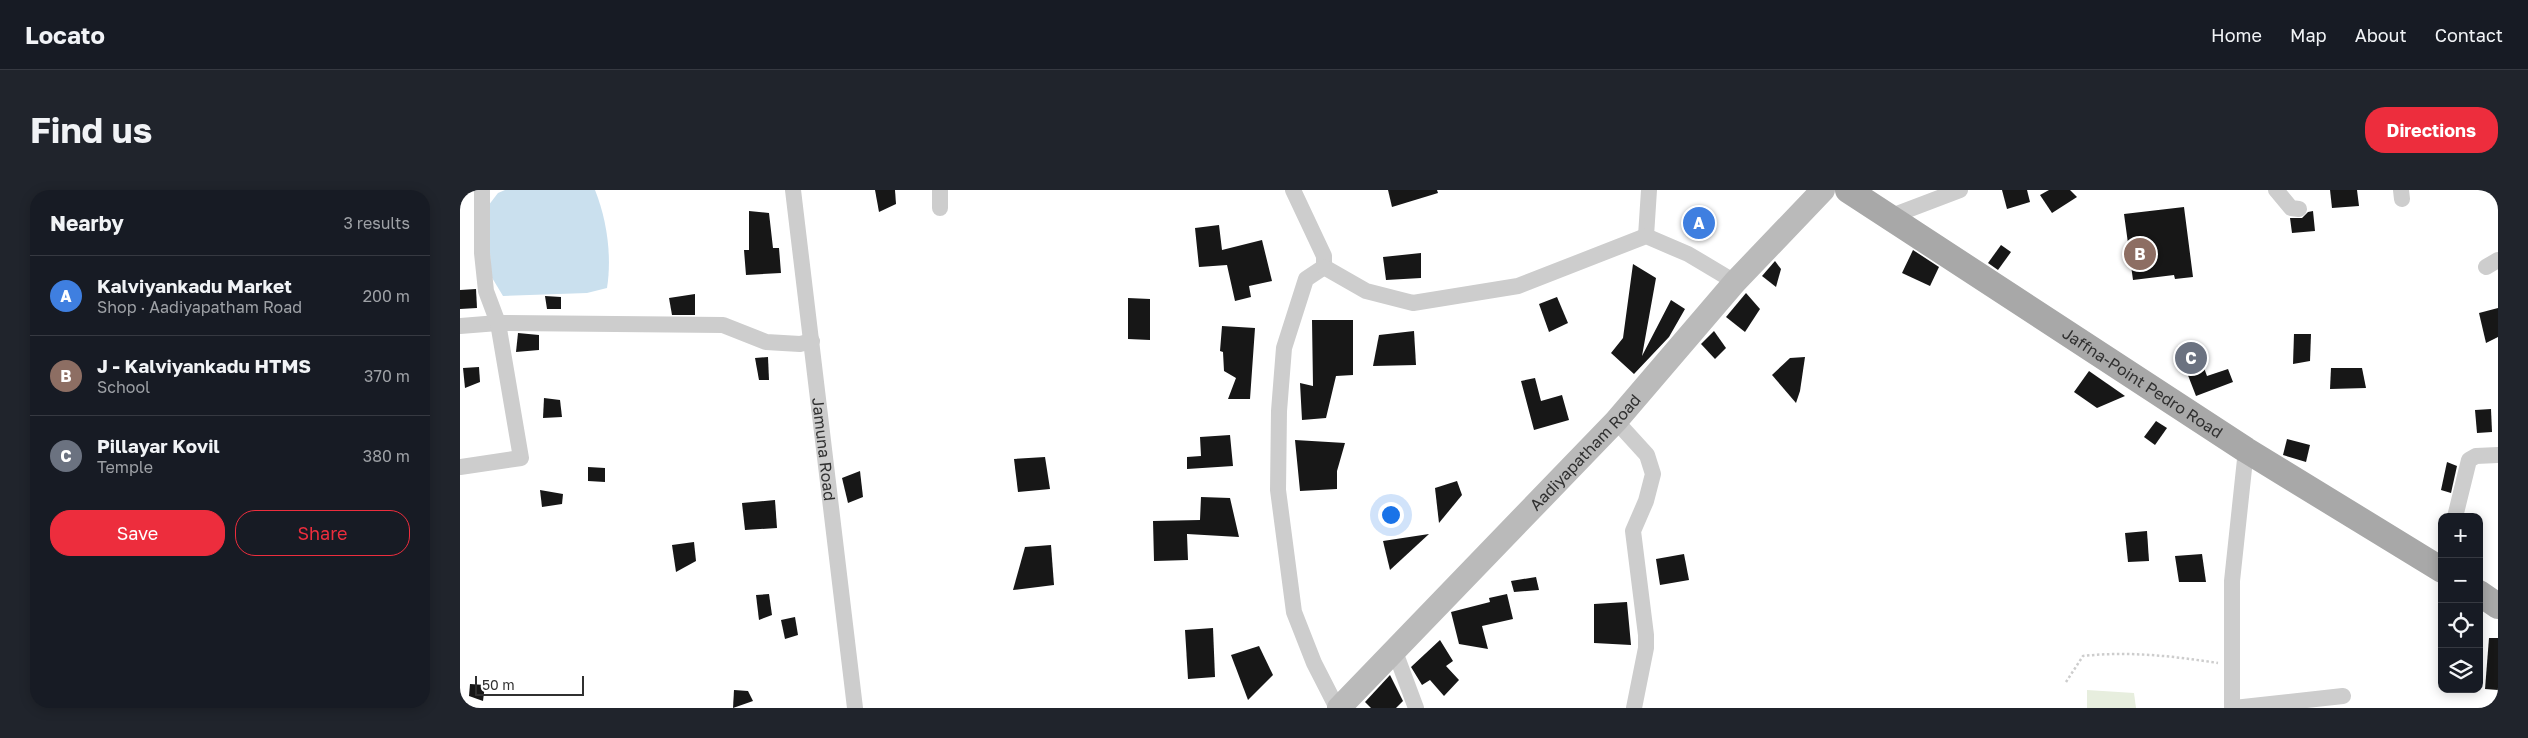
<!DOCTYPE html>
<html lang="en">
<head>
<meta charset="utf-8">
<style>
  :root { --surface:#171b24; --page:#20242c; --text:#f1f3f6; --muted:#9ea1a6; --line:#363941; --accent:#ed2d3d }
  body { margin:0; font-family:"Golos Text",sans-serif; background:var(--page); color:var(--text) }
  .controls { position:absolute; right:15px; bottom:15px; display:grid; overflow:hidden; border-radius:10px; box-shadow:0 2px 12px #0003 }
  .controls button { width:45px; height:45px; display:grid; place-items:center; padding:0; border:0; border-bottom:1px solid var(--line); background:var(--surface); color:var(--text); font:25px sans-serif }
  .scale { position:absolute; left:15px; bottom:12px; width:109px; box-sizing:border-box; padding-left:5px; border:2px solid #303030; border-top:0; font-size:14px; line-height:18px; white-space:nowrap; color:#303030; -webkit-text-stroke:4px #fff; paint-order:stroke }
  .you { position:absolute; left:930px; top:324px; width:18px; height:18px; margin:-12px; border:4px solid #fff; border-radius:50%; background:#1a73e8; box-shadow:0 0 0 8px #1a73e833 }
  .badge { display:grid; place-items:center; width:32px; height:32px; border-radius:50%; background:var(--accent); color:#fff; font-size:16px; font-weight:700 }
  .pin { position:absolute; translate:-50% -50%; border:2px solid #fff; box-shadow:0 1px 5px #0006 }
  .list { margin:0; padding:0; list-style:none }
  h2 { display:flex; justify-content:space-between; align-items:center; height:65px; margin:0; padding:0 20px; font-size:21px }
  h2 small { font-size:16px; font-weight:400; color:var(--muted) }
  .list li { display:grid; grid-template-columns:32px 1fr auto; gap:15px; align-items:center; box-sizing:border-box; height:80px; padding:0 20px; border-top:1px solid var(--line) }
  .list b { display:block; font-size:19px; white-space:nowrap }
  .list p { margin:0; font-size:16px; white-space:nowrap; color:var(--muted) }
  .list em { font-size:16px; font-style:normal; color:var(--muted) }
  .actions { display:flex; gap:10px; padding:15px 20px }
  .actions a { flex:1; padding:11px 0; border:1px solid var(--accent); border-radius:20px; text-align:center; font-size:18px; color:var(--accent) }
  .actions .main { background:var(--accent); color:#fff }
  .icon { flex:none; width:28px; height:28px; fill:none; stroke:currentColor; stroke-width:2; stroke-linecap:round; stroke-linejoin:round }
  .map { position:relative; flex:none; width:2038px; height:518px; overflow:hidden; border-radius:20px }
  header { display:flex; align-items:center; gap:30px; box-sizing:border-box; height:70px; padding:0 25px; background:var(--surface); border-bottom:1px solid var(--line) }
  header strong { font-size:24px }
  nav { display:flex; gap:28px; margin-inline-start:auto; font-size:18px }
  .intro { display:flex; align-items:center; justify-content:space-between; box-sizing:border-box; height:120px; padding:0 30px }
  h1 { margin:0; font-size:35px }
  .button { padding:12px 22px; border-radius:20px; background:var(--accent); color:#fff; font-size:18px; font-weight:700 }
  main { display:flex; gap:30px; padding:0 30px }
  aside { flex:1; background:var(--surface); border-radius:20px; box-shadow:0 2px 12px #0003 }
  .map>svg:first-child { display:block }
</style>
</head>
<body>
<header>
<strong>Locato</strong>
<nav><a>Home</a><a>Map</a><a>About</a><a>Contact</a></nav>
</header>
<div class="intro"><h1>Find us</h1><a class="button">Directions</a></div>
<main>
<aside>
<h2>Nearby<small>3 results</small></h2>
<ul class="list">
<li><span class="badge" style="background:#3f7fe0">A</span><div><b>Kalviyankadu Market</b><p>Shop · Aadiyapatham Road</p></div><em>200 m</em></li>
<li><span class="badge" style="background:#8d6e63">B</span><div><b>J - Kalviyankadu HTMS</b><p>School</p></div><em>370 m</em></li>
<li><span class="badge" style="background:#6b7280">C</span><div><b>Pillayar Kovil</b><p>Temple</p></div><em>380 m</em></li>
</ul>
<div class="actions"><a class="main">Save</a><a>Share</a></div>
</aside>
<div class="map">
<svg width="2038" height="518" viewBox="0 0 2038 518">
  <rect width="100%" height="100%" fill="#fff"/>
  <path fill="#e7eede" d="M1627 500 1674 503 1676 518H1627Z"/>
  <path fill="#cae0ee" d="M45 0H135C147 30 152 66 147 98L127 103 43 106 31 86 28 16 38 3Z"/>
  <g fill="#171717">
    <path d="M415 0H435L436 14 419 22Z"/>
    <path d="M928 0H977L978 3 932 17Z"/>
    <path d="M1542 0H1567L1570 12 1547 19Z"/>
    <path d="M1589 0H1610L1617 7 1592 23 1580 5Z"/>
    <path d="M1870 0H1897L1899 16 1872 18Z"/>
    <path d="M1724 17 1733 87 1715 89 1714 85 1673 90 1664 24Z"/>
    <path d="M289 21 309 23 313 58H319L321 83 286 85 284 60H289Z"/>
    <path d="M1853 21 1855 41 1832 43 1830 28H1842L1848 22Z"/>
    <path d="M759 35 762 60 802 50 812 91 789 96 791 107 775 111 767 75 739 77 735 38Z"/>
    <path d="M1541 55 1551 62 1538 80 1528 73Z"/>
    <path d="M1453 60 1479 77 1470 96 1442 83Z"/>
    <path d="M961 63V88L926 90 923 67Z"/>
    <path d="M1315 71 1321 79 1316 97 1302 86Z"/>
    <path d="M1173 74 1196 88 1182 166 1211 110 1225 119 1209 147 1174 184 1151 163 1163 148Z"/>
    <path d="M16 99 17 118 0 119V100Z"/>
    <path d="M1286 103 1300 119 1285 142 1266 127Z"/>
    <path d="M235 104V125H212L209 108Z"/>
    <path d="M85 106 101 107V119H87Z"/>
    <path d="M1097 107 1108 133 1089 142 1079 114Z"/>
    <path d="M668 108 690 109V150L668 149Z"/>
    <path d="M2038 118V147L2026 153 2019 123Z"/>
    <path d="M852 130H893V185L876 186 866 228 842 230 840 193 853 196Z"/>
    <path d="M762 136 795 138 790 209H768L776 188 764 181 763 162 760 161Z"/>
    <path d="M954 141 956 175 913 176 919 145Z"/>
    <path d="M1254 141 1266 158 1255 169 1241 154Z"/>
    <path d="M58 143 79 145V160L56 162Z"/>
    <path d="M1834 144H1851L1850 171 1833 174Z"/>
    <path d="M1734 151 1747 186 1768 179 1773 192 1736 206 1717 157Z"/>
    <path d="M308 167 309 190H299L295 168Z"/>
    <path d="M1345 167 1340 201 1336 213 1312 185 1330 168Z"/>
    <path d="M19 177 20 192 5 198 3 178Z"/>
    <path d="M1871 178H1902L1906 198 1870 199Z"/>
    <path d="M1629 181 1665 206 1637 218 1614 202Z"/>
    <path d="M1075 188 1081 211 1102 205 1109 230 1074 240 1061 191Z"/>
    <path d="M84 208 100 210 102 227 83 228Z"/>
    <path d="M2031 219 2032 242 2017 243 2015 220Z"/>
    <path d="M1696 231 1707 238 1695 255 1684 247Z"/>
    <path d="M770 245 773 276 727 279V267L741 266 740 247Z"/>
    <path d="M1827 249 1850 255 1846 272 1823 265Z"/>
    <path d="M835 250 885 253 877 281V299L840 301Z"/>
    <path d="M585 267 590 299 558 302 554 269Z"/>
    <path d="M1987 272 1997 276 1991 303 1981 300Z"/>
    <path d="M128 277 145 278V292L128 291Z"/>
    <path d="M400 281 403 307 388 313 382 288Z"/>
    <path d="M997 291 1002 305 979 333 975 298Z"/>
    <path d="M80 300 103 304 102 314 82 317Z"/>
    <path d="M741 307 770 308 779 347 727 344 728 370 694 371 693 331 740 330Z"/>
    <path d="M315 310 317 338 285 340 282 313Z"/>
    <path d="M1687 341 1689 371 1668 372 1665 343Z"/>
    <path d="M969 344 930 380 923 351Z"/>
    <path d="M234 352 236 371 216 382 212 355Z"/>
    <path d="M591 355 594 395 553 400 565 357Z"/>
    <path d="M1224 364 1229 390 1200 395 1196 369Z"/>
    <path d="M1742 364 1746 392H1719L1715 366Z"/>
    <path d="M1076 387 1079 400 1054 402 1051 391Z"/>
    <path d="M309 404 312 425 299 430 296 405Z"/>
    <path d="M1047 404 1053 429 1022 436 1028 459 999 454 991 422 1030 412 1029 408Z"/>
    <path d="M1167 412 1171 455 1134 453V414Z"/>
    <path d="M335 427 338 445 325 449 321 430Z"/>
    <path d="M753 438 755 487 728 489 725 440Z"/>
    <path d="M2029 448H2038V500L2025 499Z"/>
    <path d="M980 450 993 471 986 476 999 490 984 506 970 490 962 495 951 477Z"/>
    <path d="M799 456 813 485 788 510 771 465Z"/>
    <path d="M930 485 943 511 936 518H911L905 512Z"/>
    <path d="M10 494 25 495 23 511 9 506Z"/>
    <path d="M274 500 288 501 293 511 273 518Z"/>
  </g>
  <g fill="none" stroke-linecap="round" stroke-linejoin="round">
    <path stroke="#cdcdcd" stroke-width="2.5" stroke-dasharray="2.5 2.5" stroke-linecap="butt" d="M1606 492 1623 466C1669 461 1712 466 1758 473"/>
    <g stroke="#cdcdcd" stroke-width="16">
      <path id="s1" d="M333 0 395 518"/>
      <path d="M833 0 864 66V77L846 89 824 158 819 221 818 300 834 422 854 473 877 518"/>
      <path d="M1816 0 1831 18 1839 19"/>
      <path d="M1941 0 1942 9"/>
      <path d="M480 18V0"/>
      <path d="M1429 27 1500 0"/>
      <path d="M1186 46 1189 0"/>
      <path d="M864 77 906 101 953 113 1058 96 1186 46 1228 64 1275 92"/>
      <path d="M2026 77 2038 70"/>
      <path d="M0 136 38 133 263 135 306 152 340 154 352 151"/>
      <path d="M1156 231 1187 265 1193 284 1186 311 1173 341 1186 445V458L1174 518"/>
      <path d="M0 277 61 268 38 133 26 101 22 63V0"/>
      <path d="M1995 327 2009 270 2016 266 2038 265"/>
      <path d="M934 459 956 518"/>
      <path d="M1772 518V391L1786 260"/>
      <path d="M1774 518 1883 506"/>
    </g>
    <path stroke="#bababa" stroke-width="24" id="s2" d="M879 518 1156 231 1275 92 1363 0"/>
    <g stroke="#a8a8a8" stroke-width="26">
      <path id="s3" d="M1388 0 1786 260 1982 380"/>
      <path d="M2019 403 2038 416"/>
    </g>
  </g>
  <g text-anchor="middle" stroke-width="5" stroke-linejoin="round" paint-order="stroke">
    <g font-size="16" fill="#303030" stroke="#fff">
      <text dy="6" stroke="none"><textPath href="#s3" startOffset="352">Jaffna-Point Pedro Road</textPath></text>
      <text dy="6" stroke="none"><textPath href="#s1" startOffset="261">Jamuna Road</textPath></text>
      <text dy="6" stroke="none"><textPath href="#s2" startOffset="355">Aadiyapatham Road</textPath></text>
    </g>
  </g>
</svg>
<div class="controls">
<button>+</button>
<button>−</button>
<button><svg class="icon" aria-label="locate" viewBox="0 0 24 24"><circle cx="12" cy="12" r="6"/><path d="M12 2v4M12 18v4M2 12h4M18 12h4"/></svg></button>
<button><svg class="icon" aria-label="layers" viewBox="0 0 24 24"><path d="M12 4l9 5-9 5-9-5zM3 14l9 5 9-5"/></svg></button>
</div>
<div class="scale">50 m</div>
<div class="you"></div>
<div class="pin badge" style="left:1239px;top:33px;background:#3f7fe0">A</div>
<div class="pin badge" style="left:1680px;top:64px;background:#8d6e63">B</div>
<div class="pin badge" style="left:1731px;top:168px;background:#6b7280">C</div>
</div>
</main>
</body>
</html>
